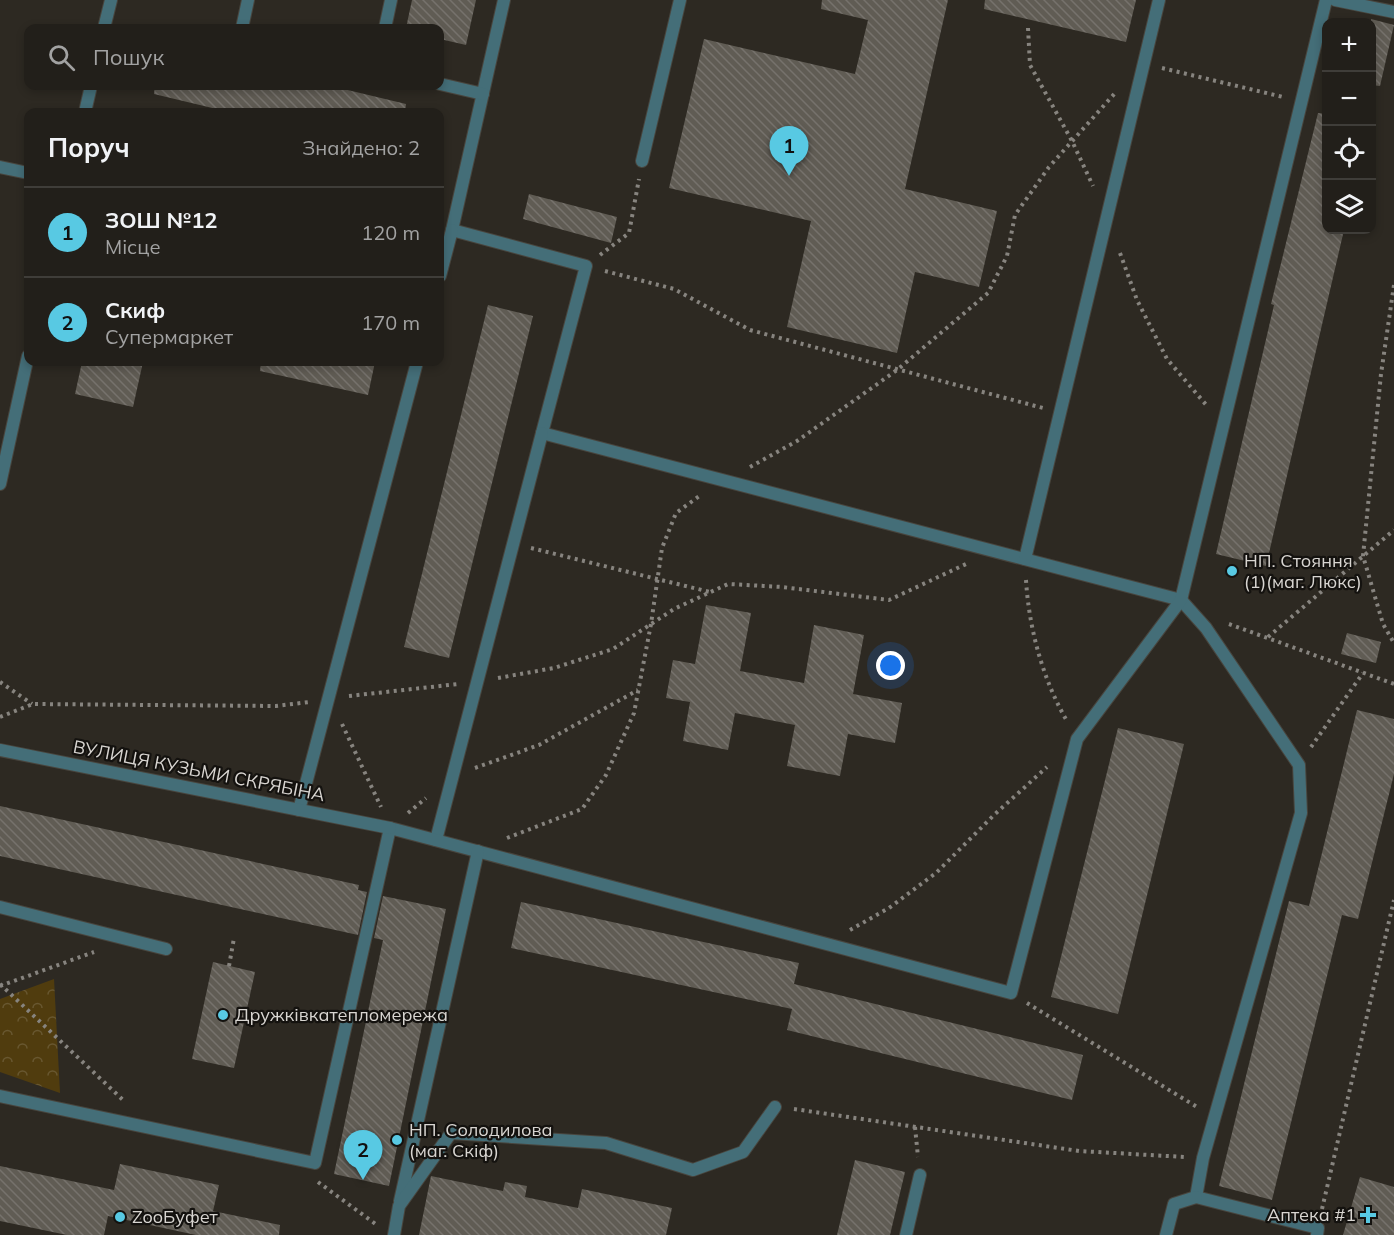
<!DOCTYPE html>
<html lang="uk">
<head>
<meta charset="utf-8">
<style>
  :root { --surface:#221f1a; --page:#2e2c27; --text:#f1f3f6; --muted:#a2a2a2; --line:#3f3d39; --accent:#58c9e3 }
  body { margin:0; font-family:Mulish,sans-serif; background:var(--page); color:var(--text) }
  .controls { position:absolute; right:18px; top:18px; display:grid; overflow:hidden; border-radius:12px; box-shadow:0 3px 9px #0003 }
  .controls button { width:54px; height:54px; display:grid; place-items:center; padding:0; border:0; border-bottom:2px solid var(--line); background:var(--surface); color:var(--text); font:30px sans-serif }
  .you { position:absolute; left:891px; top:666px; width:21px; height:21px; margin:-15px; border:4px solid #fff; border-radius:50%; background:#1a73e8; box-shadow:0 0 0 9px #1a73e833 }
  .badge { display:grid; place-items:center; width:39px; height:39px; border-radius:50%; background:var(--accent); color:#111; font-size:20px; font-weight:700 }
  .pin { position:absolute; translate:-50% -50px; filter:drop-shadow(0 2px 3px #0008) }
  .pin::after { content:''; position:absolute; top:32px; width:21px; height:18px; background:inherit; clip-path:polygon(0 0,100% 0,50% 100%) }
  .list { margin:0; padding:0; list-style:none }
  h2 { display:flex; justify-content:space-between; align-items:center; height:78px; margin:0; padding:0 24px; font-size:26px }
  h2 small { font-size:20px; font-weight:400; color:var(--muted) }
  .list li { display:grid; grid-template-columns:39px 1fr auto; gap:18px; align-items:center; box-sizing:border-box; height:90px; padding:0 24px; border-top:2px solid var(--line) }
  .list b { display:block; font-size:22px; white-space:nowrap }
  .list p { margin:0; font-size:20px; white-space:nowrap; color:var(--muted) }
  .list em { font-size:20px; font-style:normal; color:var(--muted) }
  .icon { flex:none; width:33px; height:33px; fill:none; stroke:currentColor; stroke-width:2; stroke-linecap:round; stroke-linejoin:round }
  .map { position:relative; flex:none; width:1394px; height:1235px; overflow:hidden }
  .search { position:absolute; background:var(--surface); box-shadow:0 3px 9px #0003; left:24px; top:24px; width:420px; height:66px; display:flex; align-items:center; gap:15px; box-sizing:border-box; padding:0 21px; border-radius:12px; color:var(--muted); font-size:22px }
  .panel { position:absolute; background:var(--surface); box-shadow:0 3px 9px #0003; left:24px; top:108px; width:420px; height:258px; border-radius:12px }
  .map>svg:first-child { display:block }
</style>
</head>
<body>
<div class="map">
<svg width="1394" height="1235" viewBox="0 0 1394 1235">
  <defs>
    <pattern id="park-crowns" width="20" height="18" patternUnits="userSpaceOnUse" patternTransform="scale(1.5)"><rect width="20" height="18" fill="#503c0e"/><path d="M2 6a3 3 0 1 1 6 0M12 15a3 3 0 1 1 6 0" fill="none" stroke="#685730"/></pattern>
    <pattern id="building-back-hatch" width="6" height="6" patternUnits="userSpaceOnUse" patternTransform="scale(1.5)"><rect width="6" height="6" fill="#605c54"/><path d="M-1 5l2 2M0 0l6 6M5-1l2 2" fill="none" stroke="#76726c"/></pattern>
  </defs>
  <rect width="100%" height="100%" fill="#2d2922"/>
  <path fill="url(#park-crowns)" d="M54 979 60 1093 0 1072V999Z"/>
  <g fill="url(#building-back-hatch)">
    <path d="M412 0H476L466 45 440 39V28H406Z"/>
    <path d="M822 0H948L905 189 997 211 979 287 915 272 897 353 787 327 811 221 669 188 704 39 855 74 868 20 821 9Z"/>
    <path d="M985 0H1136L1126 42 984 9Z"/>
    <path d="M1371 19 1394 25 1380 86 1371 85Z"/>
    <path d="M155 86H331L406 104 405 112H229L154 94Z"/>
    <path d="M1318 113 1326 114V230H1344L1266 566 1216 554 1274 305 1271 304Z"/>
    <path d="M529 194 617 217 611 243 523 219Z"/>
    <path d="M488 305 533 316 449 658 404 647Z"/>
    <path d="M82 362H143L133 407 75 394Z"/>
    <path d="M261 362H375L368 395 260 371Z"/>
    <path d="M706 605 751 613 740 671 804 683 814 625 864 635 853 694 902 703 895 743 848 734 840 776 787 766 795 725 735 713 728 750 683 741 690 702 666 698 673 660 695 664Z"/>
    <path d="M1347 633 1381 642 1376 663 1341 654Z"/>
    <path d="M1357 710 1394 719V774L1358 919 1342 915 1272 1200 1219 1186 1289 901 1309 906Z"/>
    <path d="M1118 728 1184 744 1118 1014 1051 997Z"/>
    <path d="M0 806 359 885 358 890 367 892 358 935 0 856Z"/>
    <path d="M383 896 446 909 389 1186 334 1174 383 940 374 938Z"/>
    <path d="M521 902 799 963 794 984 1083 1055 1072 1100 787 1030 792 1009 511 948Z"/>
    <path d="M213 962 255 972 234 1068 192 1059Z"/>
    <path d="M855 1160 905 1172 890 1235H837Z"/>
    <path d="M120 1164 219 1185 213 1211 280 1225 279 1235H196L108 1216 104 1235H67L0 1221V1166L114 1190Z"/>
    <path d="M431 1176 503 1191 505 1182 527 1186 525 1197 578 1208 582 1189 672 1208 666 1235H419Z"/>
    <path d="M1360 1177 1394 1187V1235H1343Z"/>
  </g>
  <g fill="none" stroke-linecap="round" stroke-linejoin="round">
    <defs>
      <g id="lane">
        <path d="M504 0 452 230 586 266 542 433 1181 600 1206 628 1299 765 1301 813 1203 1158 1196 1197 1318 1228 1317 1235"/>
        <path d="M1335 0 1394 12"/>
        <path d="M242 28 248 0"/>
        <path d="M385 28 391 0"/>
        <path d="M440 84 483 94"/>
        <path d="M642 161 680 0"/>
        <path d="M440 276 452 230"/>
        <path d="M1025 559 1159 0"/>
        <path d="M299 810 417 362"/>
        <path d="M436 840 542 433"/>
        <path d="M0 907 166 949"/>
        <path d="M0 1096 315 1163 390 828 1011 993 1077 739 1181 600 1326 0"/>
        <path d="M400 1201 478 851"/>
        <path d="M394 1235 399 1206 451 1133 606 1143 693 1170 743 1152 775 1107"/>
        <path d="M906 1235 920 1175"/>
        <path d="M1166 1235 1174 1204 1196 1197"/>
      </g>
      <g id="street">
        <path d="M104 28 111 0"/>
        <path d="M85 112 91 86"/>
        <path d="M0 167 28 173"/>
        <path d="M0 484 28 356"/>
        <path d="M0 750 390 828"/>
      </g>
    </defs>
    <use href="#lane" stroke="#48453e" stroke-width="14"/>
    <use href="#street" stroke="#48453e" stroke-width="14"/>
    <g stroke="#87847f" stroke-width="4" stroke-dasharray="3 4.5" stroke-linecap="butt">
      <path d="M165 28H179"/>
      <path d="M1028 28 1030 65 1072 141 1093 186"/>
      <path d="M1162 68 1283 97"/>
      <path d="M1120 253 1137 300 1167 359 1208 407"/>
      <path d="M600 255 629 233 639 179"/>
      <path d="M605 271 674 289 750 330 1043 408"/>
      <path d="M1394 285 1381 374 1363 556 1383 624 1394 643"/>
      <path d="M750 467 797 441 897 370 988 293 1007 256 1015 215 1049 167 1116 92"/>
      <path d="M531 548 710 592"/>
      <path d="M1026 580C1029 629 1043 680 1067 721"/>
      <path d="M1229 624 1394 684"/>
      <path d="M1268 637 1394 530"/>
      <path d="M498 678 554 668 613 649 674 609 728 584 782 587 889 600 966 564"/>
      <path d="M0 682 32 704"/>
      <path d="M349 696 458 684"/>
      <path d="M0 717 33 704 276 706 309 702"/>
      <path d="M342 724 381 807"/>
      <path d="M1311 747 1363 673"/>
      <path d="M475 768 539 745 638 690"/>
      <path d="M408 813 426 798"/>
      <path d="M507 838 582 809 606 775 634 713 651 624 662 548 676 513 702 494"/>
      <path d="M850 930 889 908 936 873 994 815 1047 767"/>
      <path d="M229 966 234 938"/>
      <path d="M0 984 123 1100"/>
      <path d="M0 986 94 952"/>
      <path d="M1027 1003 1197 1107"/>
      <path d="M794 1109 1079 1151 1185 1157"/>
      <path d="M915 1127 918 1157"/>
      <path d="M318 1182 377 1225"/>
      <path d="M1322 1209 1394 900"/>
    </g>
    <use href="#lane" stroke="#446e78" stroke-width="12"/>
    <use href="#street" stroke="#446e78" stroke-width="12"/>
  </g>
  <g fill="#58c9e3" stroke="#14120f" stroke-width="2">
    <circle cx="1232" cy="571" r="6"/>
    <circle cx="223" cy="1015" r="6"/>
    <circle cx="397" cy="1140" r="6"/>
    <path d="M1365 1206h6v6h6v6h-6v6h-6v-6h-6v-6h6z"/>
    <circle cx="120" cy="1217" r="6"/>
  </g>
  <g text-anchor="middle" stroke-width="4.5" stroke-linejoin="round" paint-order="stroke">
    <g font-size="18" fill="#d8d5d1" stroke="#14120f" text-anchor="start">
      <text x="1244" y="567">НП. Стояння<tspan x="1244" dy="21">(1)(маг. Люкс)</tspan></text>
      <text x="235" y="1021">Дружківкатепломережа</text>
      <text x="409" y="1136">НП. Солодилова<tspan x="409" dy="21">(маг. Скіф)</tspan></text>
      <text x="1356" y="1221" text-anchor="end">Аптека #1</text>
      <text x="132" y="1223">ZooБуфет</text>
    </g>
    <g font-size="18" fill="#d8d5d1" stroke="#14120f">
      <text transform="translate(199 771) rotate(11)" y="6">ВУЛИЦЯ КУЗЬМИ СКРЯБІНА</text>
    </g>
  </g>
</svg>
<div class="controls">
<button>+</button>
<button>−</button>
<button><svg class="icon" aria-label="locate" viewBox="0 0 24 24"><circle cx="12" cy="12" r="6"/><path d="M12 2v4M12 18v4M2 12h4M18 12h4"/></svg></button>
<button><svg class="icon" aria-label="layers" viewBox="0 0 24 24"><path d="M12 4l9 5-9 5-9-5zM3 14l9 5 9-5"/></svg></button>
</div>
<div class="you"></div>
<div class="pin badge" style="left:789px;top:176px">1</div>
<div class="pin badge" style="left:363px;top:1180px">2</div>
<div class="search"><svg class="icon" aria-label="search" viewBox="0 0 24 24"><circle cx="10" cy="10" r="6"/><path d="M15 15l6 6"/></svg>Пошук</div>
<section class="panel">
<h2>Поруч<small>Знайдено: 2</small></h2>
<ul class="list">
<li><span class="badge">1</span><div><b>ЗОШ №12</b><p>Місце</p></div><em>120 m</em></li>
<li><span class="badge">2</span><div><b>Скиф</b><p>Супермаркет</p></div><em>170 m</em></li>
</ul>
</section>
</div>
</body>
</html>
